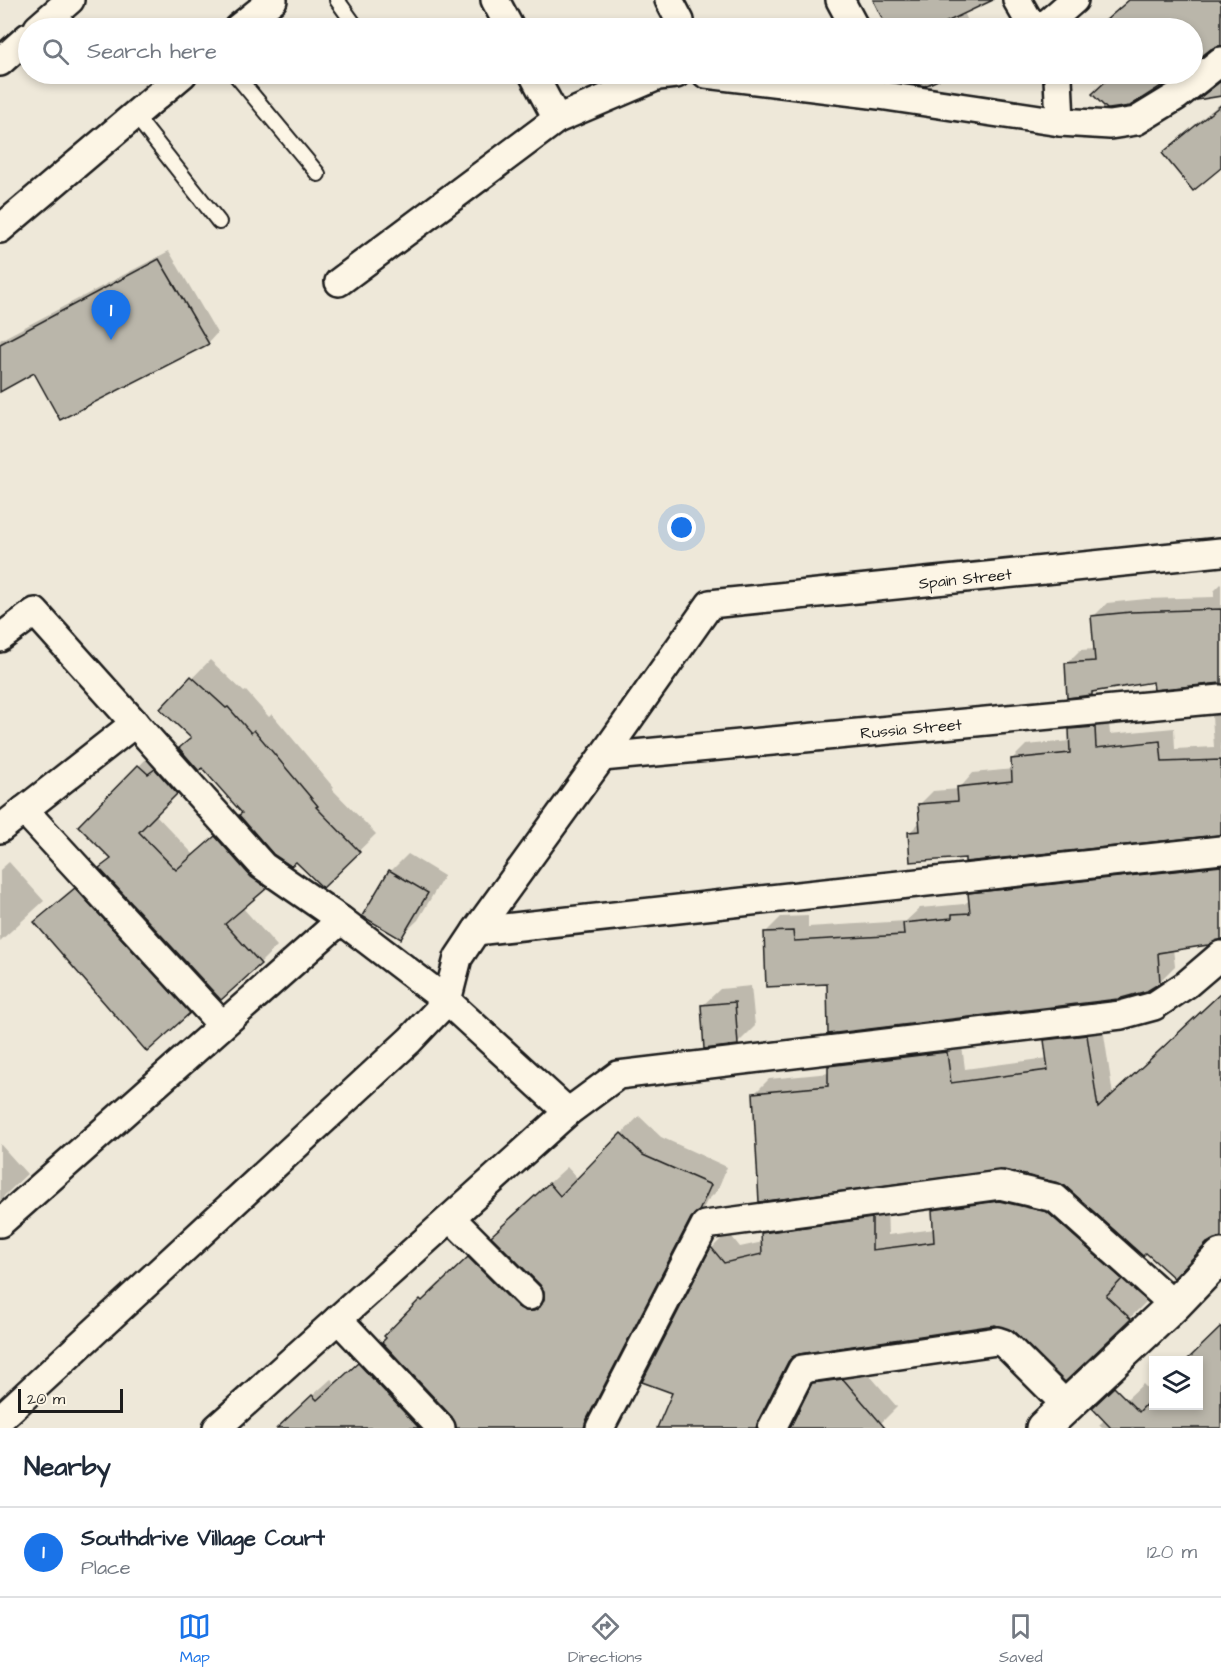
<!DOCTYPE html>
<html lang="en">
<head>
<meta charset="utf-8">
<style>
  :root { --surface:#fff; --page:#f6f6f7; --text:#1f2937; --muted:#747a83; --line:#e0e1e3; --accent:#1a73e8 }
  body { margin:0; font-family:"Architects Daughter",sans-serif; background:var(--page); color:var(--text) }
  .controls { position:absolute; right:18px; bottom:18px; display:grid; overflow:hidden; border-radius:0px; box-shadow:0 3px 9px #0003 }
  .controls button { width:54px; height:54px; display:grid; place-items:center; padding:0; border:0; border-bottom:2px solid var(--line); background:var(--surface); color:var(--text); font:30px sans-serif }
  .scale { position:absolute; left:18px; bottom:15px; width:105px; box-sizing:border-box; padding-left:6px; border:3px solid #1c1c1c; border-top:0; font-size:16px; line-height:21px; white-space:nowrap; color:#1c1c1c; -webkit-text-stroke:4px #fcf5e5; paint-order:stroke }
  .you { position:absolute; left:682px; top:528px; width:21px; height:21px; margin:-15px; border:4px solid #fff; border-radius:50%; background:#1a73e8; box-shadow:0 0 0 9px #1a73e833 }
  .badge { display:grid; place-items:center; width:39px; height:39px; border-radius:50%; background:var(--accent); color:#fff; font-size:20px; font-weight:700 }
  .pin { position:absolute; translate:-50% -50px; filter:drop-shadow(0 2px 3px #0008) }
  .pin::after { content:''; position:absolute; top:32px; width:21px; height:18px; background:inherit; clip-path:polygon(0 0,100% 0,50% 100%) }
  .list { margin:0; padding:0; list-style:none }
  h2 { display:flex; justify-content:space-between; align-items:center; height:78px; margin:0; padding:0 24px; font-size:26px }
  h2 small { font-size:20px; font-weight:400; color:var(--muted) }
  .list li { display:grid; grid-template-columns:39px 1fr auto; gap:18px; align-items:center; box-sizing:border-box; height:90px; padding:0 24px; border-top:2px solid var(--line) }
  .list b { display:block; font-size:22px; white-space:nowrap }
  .list p { margin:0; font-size:20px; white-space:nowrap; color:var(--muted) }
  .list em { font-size:20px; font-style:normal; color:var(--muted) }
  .icon { flex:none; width:33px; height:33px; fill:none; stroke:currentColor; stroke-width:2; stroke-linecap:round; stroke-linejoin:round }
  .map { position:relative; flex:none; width:1221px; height:1428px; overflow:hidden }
  .search { position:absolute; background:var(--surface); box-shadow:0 3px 9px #0003; left:18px; right:18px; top:18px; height:66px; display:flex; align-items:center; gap:15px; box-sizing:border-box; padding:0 21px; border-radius:33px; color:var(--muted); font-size:22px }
  .sheet { height:168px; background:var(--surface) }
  nav { display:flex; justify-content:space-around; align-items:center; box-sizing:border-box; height:84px; border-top:2px solid var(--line); background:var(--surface); font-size:16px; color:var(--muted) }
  nav a { display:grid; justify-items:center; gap:3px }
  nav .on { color:var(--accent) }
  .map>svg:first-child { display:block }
</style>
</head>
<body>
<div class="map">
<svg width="1221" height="1428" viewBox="0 0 1221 1428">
  <rect width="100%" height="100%" fill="#eee8d9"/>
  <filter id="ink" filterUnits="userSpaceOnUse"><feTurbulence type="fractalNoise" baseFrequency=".0167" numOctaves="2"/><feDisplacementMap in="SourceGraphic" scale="12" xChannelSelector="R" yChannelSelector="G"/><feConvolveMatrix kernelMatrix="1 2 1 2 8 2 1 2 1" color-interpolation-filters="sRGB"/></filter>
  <g filter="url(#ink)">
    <g fill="#0003">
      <path d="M875 0H989L964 12 971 28H889Z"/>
      <path d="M1129 0H1221V44L1192 28H1098Z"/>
      <path d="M910 74H947L925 84 914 83Z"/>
      <path d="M1101 74H1178L1167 82 1108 81Z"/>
      <path d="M1221 103V166L1164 153 1181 136Z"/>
      <path d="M169 251 217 333 208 343 35 371 0 390V340Z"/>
      <path d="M1221 584V682L1154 680 1095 690 1092 694 1066 664 1080 650 1095 649 1093 617 1107 603 1146 599 1214 597V591Z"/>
      <path d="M210 660 244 692 246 691 269 717 272 714 334 788 332 789 376 834 323 886 244 812 193 737 162 709Z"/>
      <path d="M1221 707V833L966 857 910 832 921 821 919 805 933 791 959 789 973 773 1013 769 1012 759 1026 745 1071 741 1070 730 1084 716 1108 713 1110 734 1174 728 1175 749 1214 747 1212 716Z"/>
      <path d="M156 749 193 776 155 814 194 855 233 820 282 870 242 907 277 946 260 963 101 868 112 858 80 826Z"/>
      <path d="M1221 853V938L1173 949 1175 966 1159 982H829L765 933 781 917 808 916V927L906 921 920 908 964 904 970 900 969 894 985 879Z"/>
      <path d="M408 854 444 876 418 920 400 937 391 871Z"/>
      <path d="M9 862 44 901 0 941V870Z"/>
      <path d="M92 872 206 995 189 1012 36 922 53 905Z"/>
      <path d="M751 986 755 1026 738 1043 702 1006 720 989Z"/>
      <path d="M1221 993V1236L1146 1251 1066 1185 755 1093 769 1079 830 1073V1066L844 1052 961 1038 965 1069 1048 1058 1046 1041 1060 1026 1102 1021 1113 1095Z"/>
      <path d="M639 1116 661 1137 727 1167 717 1191 707 1201 605 1396 593 1428H291L303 1404 331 1379 335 1383 377 1347 448 1422 458 1426 454 1417 386 1336 439 1283 440 1284 487 1241 536 1290 546 1294 511 1218 567 1167 578 1179Z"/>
      <path d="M0 1144 27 1174 4 1196 0 1204Z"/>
      <path d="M1016 1185 1137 1262 1122 1279 1146 1302 1130 1318 1014 1329 1002 1324 800 1352 774 1404 781 1426 791 1428H659L674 1392 644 1381 712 1248 728 1232 740 1247 763 1242 762 1234 779 1218 887 1203 888 1235 935 1229 933 1211 949 1194Z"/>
      <path d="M1221 1327V1428H1102L1099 1425 1143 1384 1154 1395V1406H1198V1360H1190Z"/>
      <path d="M859 1363 897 1407 881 1423 875 1428H791L814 1384 830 1368Z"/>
    </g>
    <g fill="#bab6aa" stroke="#1c1c1c" stroke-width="1.5">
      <path d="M873 0H993L942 24 944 28H887Z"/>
      <path d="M1129 0H1221V46L1211 49 1192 64V28H1097Z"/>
      <path d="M908 74H951L925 86 913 84Z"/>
      <path d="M1099 74H1180L1130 106 1109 109H1107L1092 94 1106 81Z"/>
      <path d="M1221 81V96L1197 100Z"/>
      <path d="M1221 105V168L1193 191 1162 153Z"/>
      <path d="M159 259 209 344 60 420 34 373 0 392V344Z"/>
      <path d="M1221 609V683L1154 690 1153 682 1092 692V695L1067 698 1065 663 1095 661 1091 616 1131 612Z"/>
      <path d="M191 676 226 708 228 707 251 733 254 730 318 806 316 807 360 852 323 888 296 862 291 866 273 854 239 815 242 813 202 768 199 771 179 748 191 738 160 709Z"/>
      <path d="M1095 727 1096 748 1160 741 1162 762 1221 760V835L965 862V858L910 862 908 832 920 831 918 804 958 801 957 787 1012 781 1011 759 1070 753 1069 729Z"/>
      <path d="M138 765 148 774 155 769 177 794 139 832 176 870 215 836 251 877 267 888 225 924 261 964 221 1000 99 868 111 859 78 826Z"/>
      <path d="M1221 866V940L1208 945 1158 953 1160 983 1147 991 1118 999 828 1034 827 984 766 987 764 932 793 931 794 941 904 935 903 923 952 918V914L970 913 968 893Z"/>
      <path d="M389 870 428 893 401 939 362 916Z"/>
      <path d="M75 888 190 1013 147 1052 34 922Z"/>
      <path d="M1221 993V1237L1207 1243 1174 1278 1146 1253 1143 1256 1065 1186 1059 1183 1004 1170 759 1202 753 1093 828 1086V1066L947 1052 951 1083 1048 1070 1044 1040 1087 1035 1098 1108Z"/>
      <path d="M735 1002 738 1045 704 1049 701 1005Z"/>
      <path d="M621 1133 643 1155 711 1185 699 1211 691 1218 586 1421 584 1428H456L452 1417 382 1342 386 1338 384 1336 420 1299 422 1301 468 1257 518 1307 526 1311H534L540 1307 544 1299V1291L540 1285 491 1236 549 1183 560 1196Z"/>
      <path d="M999 1201 1047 1212 1122 1279 1106 1296 1131 1319 1065 1382 1013 1331 995 1325 799 1354 792 1357 788 1362 758 1421 756 1428H657L672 1393 642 1382 711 1247 724 1263 762 1254 761 1233 872 1218V1250L934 1242 932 1210Z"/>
      <path d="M1221 1327V1428H1111L1092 1408 1114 1387 1139 1412 1154 1396V1406H1198V1360H1187Z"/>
      <path d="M358 1363 419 1428H277L312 1395 317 1400Z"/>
      <path d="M843 1379 885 1428H790L812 1383Z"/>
    </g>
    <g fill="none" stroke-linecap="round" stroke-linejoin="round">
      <defs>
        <g id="service">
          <path d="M337 0 357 28"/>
          <path d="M235 74 318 174"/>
          <path d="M134 114 219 222"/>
        </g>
        <g id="minor">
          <path d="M495 0 510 28"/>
          <path d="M669 0 680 21 681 28"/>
          <path d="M840 0 855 28"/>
          <path d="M1017 0 1033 28"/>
          <path d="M38 28 70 0"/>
          <path d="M238 28 273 0"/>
          <path d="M1042 28 1074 0"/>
          <path d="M0 62 28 37"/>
          <path d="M533 74 557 119"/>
          <path d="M706 74 879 95 1060 122 1110 125 1136 121 1177 96 1221 61"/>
          <path d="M1056 74 1058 78 1060 122"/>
          <path d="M0 229 183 74"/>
          <path d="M339 282 557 119 658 76 676 74"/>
          <path d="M0 638 35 612 263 866 341 920 447 1001 568 1112"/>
          <path d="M602 757 1221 699"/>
          <path d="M24 810 222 1025"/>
          <path d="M0 829 135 723"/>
          <path d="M476 931 1221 850"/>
          <path d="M451 1218 529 1296"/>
          <path d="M0 1223 341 920"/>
          <path d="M338 1319 441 1428"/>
          <path d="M0 1419 410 1040 447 1001 458 958 476 931 602 757 710 604 1221 552"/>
          <path d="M217 1428 568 1112 618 1075 1121 1015 1154 1006 1187 984 1221 955"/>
          <path d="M600 1428 705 1225 1000 1185 1055 1198 1174 1305"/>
          <path d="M772 1428 802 1369 997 1341 1003 1343 1010 1349 1067 1406"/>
        </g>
        <path id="tertiary" d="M1043 1428 1174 1305 1221 1256"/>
      </defs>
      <use href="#service" stroke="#1c1c1c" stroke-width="18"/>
      <use href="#minor" stroke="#1c1c1c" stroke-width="32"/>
      <use href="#tertiary" stroke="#1c1c1c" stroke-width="38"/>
      <use href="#service" stroke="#fcf5e5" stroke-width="14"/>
      <use href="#minor" stroke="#fcf5e5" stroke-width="27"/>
      <use href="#tertiary" stroke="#fcf5e5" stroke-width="33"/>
    </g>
  </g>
  <g text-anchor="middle" stroke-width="6" stroke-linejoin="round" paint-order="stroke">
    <g font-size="16" fill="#1c1c1c" stroke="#fcf5e5">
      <text transform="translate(965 578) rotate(-6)" y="6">Spain Street</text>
      <text transform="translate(911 728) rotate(-5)" y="6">Russia Street</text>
    </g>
  </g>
</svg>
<div class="controls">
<button><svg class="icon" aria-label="layers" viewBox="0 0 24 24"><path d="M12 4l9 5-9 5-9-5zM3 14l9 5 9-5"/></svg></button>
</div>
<div class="scale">20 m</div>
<div class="you"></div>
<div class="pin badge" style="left:111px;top:340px">1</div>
<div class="search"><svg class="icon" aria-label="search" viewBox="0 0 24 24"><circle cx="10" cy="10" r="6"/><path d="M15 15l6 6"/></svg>Search here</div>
</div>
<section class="sheet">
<h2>Nearby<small></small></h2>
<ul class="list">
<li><span class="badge">1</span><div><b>Southdrive Village Court</b><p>Place</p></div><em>120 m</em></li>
</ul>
</section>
<nav>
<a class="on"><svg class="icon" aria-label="map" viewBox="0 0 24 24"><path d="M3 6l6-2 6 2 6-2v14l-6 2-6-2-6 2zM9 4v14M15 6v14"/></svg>Map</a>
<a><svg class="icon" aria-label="directions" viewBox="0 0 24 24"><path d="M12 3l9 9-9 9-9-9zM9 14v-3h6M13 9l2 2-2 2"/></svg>Directions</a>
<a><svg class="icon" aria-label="saved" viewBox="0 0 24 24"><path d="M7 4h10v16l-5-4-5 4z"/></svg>Saved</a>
</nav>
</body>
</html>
